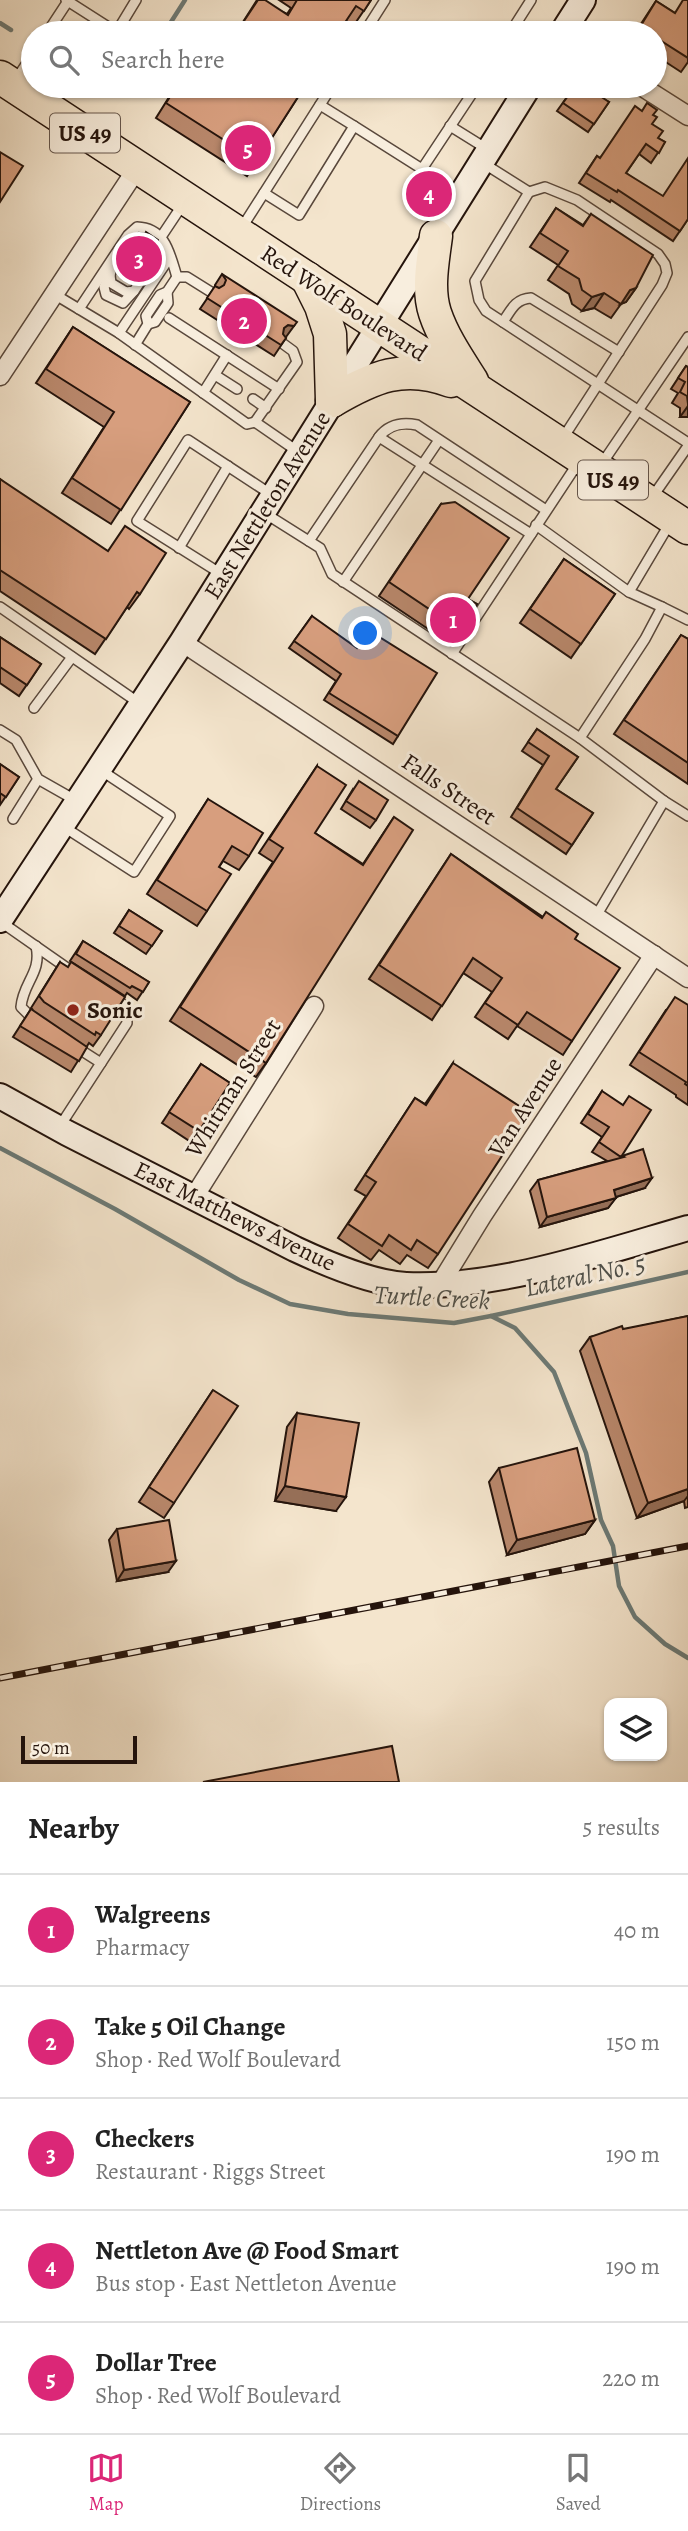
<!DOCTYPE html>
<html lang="en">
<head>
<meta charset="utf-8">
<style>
  :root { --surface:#fff; --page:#f6f6f6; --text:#222; --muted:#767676; --line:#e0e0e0; --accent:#db2777 }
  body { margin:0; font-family:Alegreya,serif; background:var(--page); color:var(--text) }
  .controls { position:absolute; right:21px; bottom:21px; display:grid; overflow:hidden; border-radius:14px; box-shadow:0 2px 5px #0004 }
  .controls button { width:63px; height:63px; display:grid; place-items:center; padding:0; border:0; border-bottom:2px solid var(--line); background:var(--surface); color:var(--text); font:35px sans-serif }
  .scale { position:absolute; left:21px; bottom:18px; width:116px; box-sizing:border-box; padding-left:7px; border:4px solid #25140c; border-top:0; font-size:19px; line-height:24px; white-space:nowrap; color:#25140c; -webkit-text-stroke:5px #f8eede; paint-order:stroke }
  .you { position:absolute; left:366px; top:634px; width:24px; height:24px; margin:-18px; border:5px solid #fff; border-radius:50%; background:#1a73e8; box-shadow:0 0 0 10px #1a73e833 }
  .badge { display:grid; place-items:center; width:46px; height:46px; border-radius:50%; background:var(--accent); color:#fff; font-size:23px; font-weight:700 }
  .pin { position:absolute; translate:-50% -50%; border:4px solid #fff; box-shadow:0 2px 7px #0006 }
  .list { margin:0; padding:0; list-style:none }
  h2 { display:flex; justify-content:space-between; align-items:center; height:91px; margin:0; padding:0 28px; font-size:30px }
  h2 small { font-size:23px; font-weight:400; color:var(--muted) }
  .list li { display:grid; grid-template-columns:46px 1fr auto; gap:21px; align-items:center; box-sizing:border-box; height:112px; padding:0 28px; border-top:2px solid var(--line) }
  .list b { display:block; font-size:26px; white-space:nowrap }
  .list p { margin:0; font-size:23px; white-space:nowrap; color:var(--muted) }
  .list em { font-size:23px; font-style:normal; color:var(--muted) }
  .icon { flex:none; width:38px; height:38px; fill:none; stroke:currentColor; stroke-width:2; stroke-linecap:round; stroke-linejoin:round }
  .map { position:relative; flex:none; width:688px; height:1782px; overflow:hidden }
  .search { position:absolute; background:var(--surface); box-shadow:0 2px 5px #0004; left:21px; right:21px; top:21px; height:77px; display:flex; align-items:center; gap:18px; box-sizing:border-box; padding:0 24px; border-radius:38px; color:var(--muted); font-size:26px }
  .sheet { height:651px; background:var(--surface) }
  nav { display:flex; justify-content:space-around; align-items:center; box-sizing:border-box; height:98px; border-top:2px solid var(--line); background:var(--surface); font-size:19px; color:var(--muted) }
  nav a { display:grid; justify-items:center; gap:4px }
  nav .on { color:var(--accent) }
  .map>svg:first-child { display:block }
</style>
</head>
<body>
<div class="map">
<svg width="688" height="1782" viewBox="0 0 688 1782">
  <rect width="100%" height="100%" fill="#f4e5cd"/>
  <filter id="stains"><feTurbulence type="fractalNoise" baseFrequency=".00286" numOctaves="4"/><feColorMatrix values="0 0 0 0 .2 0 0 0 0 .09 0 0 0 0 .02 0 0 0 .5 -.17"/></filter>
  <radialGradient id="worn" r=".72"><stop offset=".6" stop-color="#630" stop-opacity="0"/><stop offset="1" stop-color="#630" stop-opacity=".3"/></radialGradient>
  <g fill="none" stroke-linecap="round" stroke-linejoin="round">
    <g stroke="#6c7a76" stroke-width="4.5">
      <path d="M0 23 11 30"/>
      <path d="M164 33 185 0"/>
      <path d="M96 86 117 89 127 86"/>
      <path d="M0 1148 115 1209 239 1280 290 1304 348 1314 454 1323 491 1316 515 1328 554 1372 586 1453 601 1520 613 1546 619 1586 635 1617 665 1644 688 1658"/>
      <path d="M491 1316 688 1272"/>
    </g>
    <defs>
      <g id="lane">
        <path d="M66 0 113 30 119 28 136 0"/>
        <path d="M47 33 68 1"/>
        <path d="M364 33 385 0"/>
        <path d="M510 33 531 0"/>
        <path d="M15 81 33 54"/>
        <path d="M320 105 354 126"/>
        <path d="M450 126 487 149"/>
        <path d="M483 163 529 192 475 281 479 300 486 311 688 443"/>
        <path d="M529 192 545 187 577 200 658 254 665 264 667 273 662 285 563 438"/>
        <path d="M264 193 299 215 354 126 422 169 477 86"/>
        <path d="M241 229 332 86"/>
        <path d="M159 251 161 237 183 204"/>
        <path d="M113 265 110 275 111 283 126 292 134 291 154 261"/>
        <path d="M110 275 104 287 106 295 123 303 134 291"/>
        <path d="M177 277H187L211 292"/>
        <path d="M54 294 119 333 247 424 255 422 300 453"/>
        <path d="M79 309 128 235 137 227C166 228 170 255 177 277"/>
        <path d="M169 318 279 389"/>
        <path d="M503 322C511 310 515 299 531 298L619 352"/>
        <path d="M148 324 155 322 168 303 167 292"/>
        <path d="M119 333 170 257"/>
        <path d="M135 345 148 324 146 316 160 295 167 292 177 277"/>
        <path d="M215 375 237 389"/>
        <path d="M203 393 227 355"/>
        <path d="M253 399 266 408"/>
        <path d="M255 422 297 362 293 351 282 343"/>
        <path d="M379 437C389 424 402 422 417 425L546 510"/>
        <path d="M601 465 688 337"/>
        <path d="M651 499 688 446"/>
        <path d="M266 514 320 548 332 574 580 738"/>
        <path d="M536 525 629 592"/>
        <path d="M309 541 379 437 531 534"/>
        <path d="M179 548 228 466"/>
        <path d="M223 575 137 521 188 440 272 495"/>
        <path d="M343 582 439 440"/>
        <path d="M0 607 139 703"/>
        <path d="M662 607 629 592 670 523"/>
        <path d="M452 654 578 463"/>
        <path d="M34 708 72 657"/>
        <path d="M0 730 16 740 38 779 75 800"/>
        <path d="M664 801 580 738 645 639 662 607 688 620"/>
        <path d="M13 819 38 779"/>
        <path d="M64 827 134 872 170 816 99 769"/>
        <path d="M595 918 664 801 688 816"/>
        <path d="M1 922 67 968"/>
        <path d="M35 1021 21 1007C23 982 42 973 36 946"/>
        <path d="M76 1047 101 1063"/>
        <path d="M60 1126 127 1023C127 1008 124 1003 112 996"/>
      </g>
      <g id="street">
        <path d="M641 86 688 116"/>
        <path d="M0 376 138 167"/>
        <path d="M182 642 688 978"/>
        <path d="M194 1197 314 1006"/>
        <path d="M439 1286 482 1216 654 955"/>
      </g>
      <g id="secondary">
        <path d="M562 33 583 0"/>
        <path d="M0 920 182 642 529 86"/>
        <path d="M0 1096 67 1133 295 1249C327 1264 371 1283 406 1285 497 1289 601 1253 688 1228"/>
      </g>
      <g id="highway">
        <path d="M0 77 688 528"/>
        <path d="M436 236C433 260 427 289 435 313 443 337 458 359 472 381"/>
        <path d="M307 278 321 306 330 334 332 401"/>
        <path d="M332 401C373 377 404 363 451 381"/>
      </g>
    </defs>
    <use href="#lane" stroke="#59483c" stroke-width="12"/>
    <use href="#street" stroke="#59483c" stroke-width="21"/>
    <use href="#secondary" stroke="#25140c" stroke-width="28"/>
    <use href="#highway" stroke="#25140c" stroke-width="35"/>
    <use href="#lane" stroke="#f8eede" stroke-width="9"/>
    <use href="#street" stroke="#f8eede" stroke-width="18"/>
    <use href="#secondary" stroke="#f8eede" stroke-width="24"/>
    <use href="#highway" stroke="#f4e5cd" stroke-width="32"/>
    <defs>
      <path id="rail" d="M0 1678 688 1546"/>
    </defs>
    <use href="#rail" stroke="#25140c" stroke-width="7"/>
    <use href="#rail" stroke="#f8eede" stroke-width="4.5" stroke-dasharray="13" stroke-linecap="butt"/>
  </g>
  <g fill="#b9886c" stroke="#25140c" stroke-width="2">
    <path d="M257 0 287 14 291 8 279 0H371L354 25 346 21 236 33Z"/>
    <path d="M688 0V62L681 72 655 55V33H635L656 1 675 13Z"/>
    <path d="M176 86H305L247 176 156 118Z"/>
    <path d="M575 86 609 102 588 132 557 111Z"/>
    <path d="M642 111 653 115 652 124 658 138 665 142 651 163 639 154 626 173 688 219 673 241 611 200 610 202 579 183 597 156 600 158Z"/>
    <path d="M556 208 583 225 591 214 636 288 626 302 621 304 611 318 594 308 582 311 572 304 569 294 548 280 558 265 530 247Z"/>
    <path d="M141 240 158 246 138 272 125 265Z"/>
    <path d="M222 274 286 338 274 356 200 309 215 287V285Z"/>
    <path d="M73 327 190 402 111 524 62 493 104 427 36 383Z"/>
    <path d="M686 366 688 367V417H680V408L672 403 678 393 671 389Z"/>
    <path d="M0 479 140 594 129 609 127 607 95 654 0 591Z"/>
    <path d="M441 504 468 599 477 604 455 636 448 632 443 639 379 596Z"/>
    <path d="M564 559 615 594 571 658 520 623Z"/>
    <path d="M312 616 398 736 393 744 324 700 336 681 289 648Z"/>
    <path d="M681 635 688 639V784L614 734Z"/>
    <path d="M0 637 41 664 19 696 0 683Z"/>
    <path d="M537 729 578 757 556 789 593 813 566 854 511 817 543 765 522 751Z"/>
    <path d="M0 764 19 777 0 805Z"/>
    <path d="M317 766 315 833 363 864 394 817 266 1063 256 1077 170 1021 273 862 259 853Z"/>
    <path d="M353 789 376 820 370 828 341 809Z"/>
    <path d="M208 799 249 856 239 870 223 861 219 867 207 911 197 926 147 894Z"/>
    <path d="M451 854 575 939 572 1041 563 1055 517 1026 508 1039 475 1017 492 992 463 973 432 1020 369 979Z"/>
    <path d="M129 910 162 931 146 954 114 933Z"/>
    <path d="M83 941 149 982 137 1000 127 993 125 996 70 961Z"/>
    <path d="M60 962 101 1035 93 1046 89 1043 71 1072 13 1037 31 1009 33 1010 31 1008Z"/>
    <path d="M688 1005V1105L676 1097V1095L630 1065 666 1010Z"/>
    <path d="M453 1063 438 1254 428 1268 407 1255 400 1264 379 1250 371 1260 338 1238 366 1196 355 1190 415 1098 425 1104Z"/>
    <path d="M201 1064 230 1083 191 1142 162 1123Z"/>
    <path d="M602 1091 622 1156 645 1188 616 1197 608 1208 540 1227 530 1191 538 1180 607 1161 592 1152 602 1137 581 1123Z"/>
    <path d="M688 1316V1507L685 1508 684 1501 637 1518 580 1351 590 1337Z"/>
    <path d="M213 1390 174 1503 164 1518 139 1502Z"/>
    <path d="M297 1413 336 1511 275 1501 287 1427Z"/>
    <path d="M499 1468 595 1520 585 1534 507 1555 489 1482Z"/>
    <path d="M117 1529 168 1572 117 1581 109 1540Z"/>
  </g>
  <g fill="#966f58" stroke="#25140c" stroke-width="2">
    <path d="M636 288 626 302 620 304 630 290Z"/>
    <path d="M604 293 594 308 582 311 592 297Z"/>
    <path d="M288 325 294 326 286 337 280 336 284 328Z"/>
    <path d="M688 406V417H680Z"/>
    <path d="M652 1178 645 1188 606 1200 614 1190Z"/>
    <path d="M616 1198 608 1208 540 1227 547 1217Z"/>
    <path d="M285 1486 346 1497 336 1511 275 1501Z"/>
    <path d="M688 1489V1496L684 1501 637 1518 648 1503Z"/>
    <path d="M595 1520 585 1534 507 1555 517 1540Z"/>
    <path d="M176 1561 168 1572 117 1581 124 1570Z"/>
  </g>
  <g fill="#d79e7e" stroke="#25140c" stroke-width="2">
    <path d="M258 0H265L288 15 297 0H371L364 11 356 6 338 33H236Z"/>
    <path d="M683 0H688V58L655 37V33H649L640 27 656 1 675 13Z"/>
    <path d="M177 86H305L257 161 166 103Z"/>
    <path d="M575 86H585L609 102 594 124 563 103Z"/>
    <path d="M647 103 657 110 653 115 657 117 652 124 663 131 658 138 665 142 659 153 646 144 626 173 663 196 688 158V219L680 231 618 190 617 192 586 173 597 156 600 158 635 106 642 111Z"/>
    <path d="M0 152 23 166 0 202Z"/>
    <path d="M556 208 583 226 591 214 653 255 636 288 630 290 621 304 604 293 592 297 582 290 579 279 558 266 568 251 540 233Z"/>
    <path d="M146 232 158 240V246L143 265 131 257Z"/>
    <path d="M222 274 297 322 294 326 288 325 284 328 283 334 286 338 281 345 207 298 215 286 219 288 224 285 226 280Z"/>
    <path d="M73 327 190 402 121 510 72 478 114 412 46 369Z"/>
    <path d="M686 366 688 367V404L687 396 680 392 685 382 678 378Z"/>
    <path d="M0 479 108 551 125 526 166 553 140 594 137 592 106 639 0 570Z"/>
    <path d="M455 502 509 538 468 599 477 604 465 622 458 617 453 625 389 582 441 504Z"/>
    <path d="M564 559 615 594 581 644 530 609Z"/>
    <path d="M312 616 357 648 368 630 437 673 398 736 329 693 341 674 294 641Z"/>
    <path d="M681 635 688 639V763L624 720Z"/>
    <path d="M0 637 41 664 27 685 0 667Z"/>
    <path d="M537 729 578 757 556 789 593 813 572 845 517 808 549 756 528 742Z"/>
    <path d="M0 764 19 777 6 797 0 793Z"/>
    <path d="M317 766 346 785 315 833 363 865 394 817 413 830 266 1063 180 1007 283 848 269 839Z"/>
    <path d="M359 781 388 800 376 820 346 801Z"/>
    <path d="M208 799 263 833 249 856 232 846 219 867 231 874 207 911 157 880Z"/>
    <path d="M451 854 542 918 546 912 578 934 575 939 620 968 572 1041 527 1012 518 1025 485 1003 502 978 473 958 442 1006 379 965Z"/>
    <path d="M129 910 162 931 152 946 119 926Z"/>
    <path d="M83 941 149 982 143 992 132 986 130 988 76 954Z"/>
    <path d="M60 962 68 967 71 962 125 997 101 1035 96 1032 95 1035 44 1002 39 996Z"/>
    <path d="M675 997 688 1005V1086L685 1084 686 1082 639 1052Z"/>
    <path d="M31 1009 87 1047 79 1061 20 1026Z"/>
    <path d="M453 1063 530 1113 438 1254 417 1240 411 1250 389 1235 382 1246 348 1224 376 1182 365 1175 415 1098 426 1105Z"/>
    <path d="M201 1064 230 1083 199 1131 169 1112Z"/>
    <path d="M602 1091 623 1105 629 1096 651 1110 621 1157 599 1142 609 1127 588 1114Z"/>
    <path d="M643 1149 652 1178 614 1190 616 1198 547 1217 538 1180 624 1157 622 1156Z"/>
    <path d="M688 1316V1489L648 1503 590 1337 622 1326 623 1329Z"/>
    <path d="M213 1390 238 1406 174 1503 149 1487Z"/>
    <path d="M297 1413 359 1423 346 1497 285 1486Z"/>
    <path d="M577 1448 595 1520 517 1540 499 1468Z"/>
    <path d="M169 1520 176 1561 124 1570 117 1529Z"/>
    <path d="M392 1746 399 1782H203Z"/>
  </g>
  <circle fill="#8f2418" stroke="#f8eede" stroke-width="2.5" cx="73" cy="1010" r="7"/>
  <g text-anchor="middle" stroke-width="6" stroke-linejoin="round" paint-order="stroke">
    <g fill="#f8eede" stroke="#64554b" stroke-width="2">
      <rect x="50" y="113.5" width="70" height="39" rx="5"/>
      <rect x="578" y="460.5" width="70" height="39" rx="5"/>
    </g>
    <g font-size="23" font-weight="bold" fill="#25140c">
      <text x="85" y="141">US 49</text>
      <text x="613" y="488">US 49</text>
    </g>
    <g font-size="24" fill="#25140c" stroke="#f8eede">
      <text transform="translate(344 303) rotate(33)" y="8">Red Wolf Boulevard</text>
      <text transform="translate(267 505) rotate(-58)" y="8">East Nettleton Avenue</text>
      <text transform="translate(449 789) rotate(34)" y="8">Falls Street</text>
      <text transform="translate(233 1088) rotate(-58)" y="8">Whitman Street</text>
      <text transform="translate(525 1107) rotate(-57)" y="8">Van Avenue</text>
      <text transform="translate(235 1216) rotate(26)" y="8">East Matthews Avenue</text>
    </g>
    <g font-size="24" font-weight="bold" fill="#25140c" stroke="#f8eede" text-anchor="start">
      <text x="87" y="1018">Sonic</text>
    </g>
    <g font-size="26" font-style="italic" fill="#4f504a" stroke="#f8eede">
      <text transform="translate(585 1275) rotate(-12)" y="9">Lateral No. 5</text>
      <text transform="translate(432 1297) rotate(3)" y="9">Turtle Creek</text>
    </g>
  </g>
  <rect width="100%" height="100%" filter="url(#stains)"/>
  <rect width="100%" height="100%" fill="url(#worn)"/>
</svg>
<div class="controls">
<button><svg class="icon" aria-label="layers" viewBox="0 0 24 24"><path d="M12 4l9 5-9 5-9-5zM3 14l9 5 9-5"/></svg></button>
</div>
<div class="scale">50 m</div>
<div class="you"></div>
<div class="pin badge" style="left:453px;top:620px">1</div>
<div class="pin badge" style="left:244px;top:321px">2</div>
<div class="pin badge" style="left:139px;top:259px">3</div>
<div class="pin badge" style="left:429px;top:194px">4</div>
<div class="pin badge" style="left:248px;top:148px">5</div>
<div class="search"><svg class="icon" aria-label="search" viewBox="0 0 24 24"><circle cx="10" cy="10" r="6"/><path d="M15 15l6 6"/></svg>Search here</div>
</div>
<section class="sheet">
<h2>Nearby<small>5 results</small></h2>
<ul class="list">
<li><span class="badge">1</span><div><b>Walgreens</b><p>Pharmacy</p></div><em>40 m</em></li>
<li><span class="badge">2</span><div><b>Take 5 Oil Change</b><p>Shop · Red Wolf Boulevard</p></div><em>150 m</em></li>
<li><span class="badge">3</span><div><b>Checkers</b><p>Restaurant · Riggs Street</p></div><em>190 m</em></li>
<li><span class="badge">4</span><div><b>Nettleton Ave @ Food Smart</b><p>Bus stop · East Nettleton Avenue</p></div><em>190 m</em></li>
<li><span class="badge">5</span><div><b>Dollar Tree</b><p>Shop · Red Wolf Boulevard</p></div><em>220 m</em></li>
</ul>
</section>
<nav>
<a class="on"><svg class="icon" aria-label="map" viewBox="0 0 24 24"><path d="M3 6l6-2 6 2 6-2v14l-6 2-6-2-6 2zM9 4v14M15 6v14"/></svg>Map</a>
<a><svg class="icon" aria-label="directions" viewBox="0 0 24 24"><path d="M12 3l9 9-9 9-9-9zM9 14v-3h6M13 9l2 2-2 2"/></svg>Directions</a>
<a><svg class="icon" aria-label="saved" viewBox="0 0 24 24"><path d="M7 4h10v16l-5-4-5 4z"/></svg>Saved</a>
</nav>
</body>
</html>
